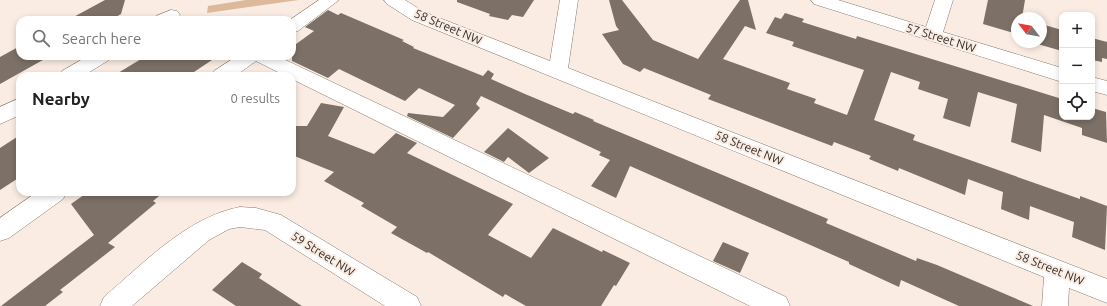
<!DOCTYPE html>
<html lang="en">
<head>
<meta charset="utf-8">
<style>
  :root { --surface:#fff; --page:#f2f2f2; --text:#222; --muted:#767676; --line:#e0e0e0 }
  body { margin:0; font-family:Ubuntu,sans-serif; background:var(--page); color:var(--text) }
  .controls { position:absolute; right:12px; top:12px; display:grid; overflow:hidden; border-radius:8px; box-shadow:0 2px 6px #0003 }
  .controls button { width:36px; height:36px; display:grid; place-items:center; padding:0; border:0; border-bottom:1px solid var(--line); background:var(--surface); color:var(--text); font:20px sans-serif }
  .compass { position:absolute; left:1011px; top:12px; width:36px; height:36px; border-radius:50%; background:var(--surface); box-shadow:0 2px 6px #0003; rotate:301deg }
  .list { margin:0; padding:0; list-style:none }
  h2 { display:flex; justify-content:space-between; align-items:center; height:52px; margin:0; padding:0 16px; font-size:17px }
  h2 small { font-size:13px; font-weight:400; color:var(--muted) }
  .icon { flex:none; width:22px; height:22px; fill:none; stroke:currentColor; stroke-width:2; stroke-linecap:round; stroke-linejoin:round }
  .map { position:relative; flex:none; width:1107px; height:306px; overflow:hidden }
  .search { position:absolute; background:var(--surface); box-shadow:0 2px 6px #0003; left:16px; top:16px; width:280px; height:44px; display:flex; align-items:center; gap:10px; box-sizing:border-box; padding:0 14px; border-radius:12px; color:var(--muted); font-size:15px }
  .panel { position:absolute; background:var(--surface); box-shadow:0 2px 6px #0003; left:16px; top:72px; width:280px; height:124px; border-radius:12px }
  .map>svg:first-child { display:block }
</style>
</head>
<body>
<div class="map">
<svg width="1107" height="306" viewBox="0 0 1107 306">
  <rect width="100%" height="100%" fill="#faece2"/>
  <path fill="#ddb99c" d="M246 0H299L207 13 208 6Z"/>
  <g fill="#7c7067">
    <path d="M105 0H125L121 14 111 20H68Z"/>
    <path d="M457 0H534L523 17 512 15 508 20 489 16 490 14 457 2Z"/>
    <path d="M609 0H622L653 40 698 59 740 0H748L756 30 745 26 723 59 790 83 787 89 816 99 814 103 847 115 864 70 792 46 794 42 766 33 775 17 781 19 785 13 804 19 802 22 856 39 857 36 1062 99V117H1092V108L1106 112 1107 143 1082 135V128L1044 115 1041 152 1011 142 1017 104 978 92 970 127 943 118 948 99 918 89 920 82 891 72 874 120 915 135 913 140 1080 199V196L1107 206 1105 250 1072 237 1074 222 1030 206 1029 220 1001 209 1003 192 968 179 965 195 899 168 898 171 869 159 871 156 834 142 832 146 708 99 711 95 644 68 640 72 623 64 602 34 619 30 616 26Z"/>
    <path d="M988 0H1025L1022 18H1017V34L983 24Z"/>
    <path d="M328 10 338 15 341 13 404 40 402 41 414 47 413 48 483 76 488 70 494 74 491 79 525 94 573 114 575 112 594 120 593 121 828 219 826 223 916 261 917 258 937 265 1033 306H959L901 280 899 287 849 264V262L630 166 616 198 591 186 610 160 599 155 601 152 481 96 476 104 480 108 453 138 407 116 408 113 443 117 455 105 419 88 405 101 339 69 328 78 292 61V47L314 31 305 27Z"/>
    <path d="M1041 24 1062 30V51L1034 43 1041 42Z"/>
    <path d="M1092 38 1107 42V59L1102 58V62L1092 60Z"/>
    <path d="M20 46V56H50L0 84V57Z"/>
    <path d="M146 56H218L188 76H113Z"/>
    <path d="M321 103 344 107 328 136 374 154 396 133 417 143 407 153 513 204 488 235 531 258 553 228 602 252 603 250 630 263 616 286 614 285 601 306H526L505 294 503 297 428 252 427 253 391 233 397 227 361 206 364 203 324 181 334 172 292 155V126H307Z"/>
    <path d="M508 128 549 158 529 173 508 157 504 162 484 152Z"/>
    <path d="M20 135V177L0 190V148Z"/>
    <path d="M88 192H164L153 201 156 203 108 243 115 247 60 290 63 292 45 306H1L94 235 71 204Z"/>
    <path d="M723 242 749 253 740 273 713 261Z"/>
    <path d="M242 262 262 274 259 278 302 306H236L212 290Z"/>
  </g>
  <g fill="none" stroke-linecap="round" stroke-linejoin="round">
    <defs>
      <g id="minor">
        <path d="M319 0H339L298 31 292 33V20H290Z"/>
        <path d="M384 0H405L424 12 550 61 560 0H578L568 68 1107 279V303L1069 288 1068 306H1042L1044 277 412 20 387 4Z"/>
        <path d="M811 0H838L926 27 935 0H953L943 32 1062 68V82L814 4Z"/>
        <path d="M171 10 177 11 180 15 177 19 153 20 156 16Z"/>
        <path d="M88 56H111L109 60 83 76H59L62 71Z"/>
        <path d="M237 56H277L786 297 790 306H750L292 79V76H286L256 61 235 76H211L214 71Z"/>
        <path d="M1092 77 1107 81V95L1092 91Z"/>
        <path d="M20 98V115L0 124V107Z"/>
        <path d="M37 192H67L63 199 9 238 0 241V218Z"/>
        <path d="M240 207 256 208 281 215 417 297 421 306H385L265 230 240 227 229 229 209 240 132 306H100L104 297C144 263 187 217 240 207Z"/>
      </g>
    </defs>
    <use href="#minor" stroke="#867a71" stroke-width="1"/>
    <use href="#minor" fill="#fff" fill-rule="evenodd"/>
  </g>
  <g text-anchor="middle" stroke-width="4" stroke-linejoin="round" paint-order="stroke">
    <g font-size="12" fill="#322d29" stroke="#faece2">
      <text transform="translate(448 27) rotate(23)" y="4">58 Street NW</text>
      <text transform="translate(941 38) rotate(17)" y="4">57 Street NW</text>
      <text transform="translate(749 148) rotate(22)" y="4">58 Street NW</text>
      <text transform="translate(323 254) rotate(32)" y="4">59 Street NW</text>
      <text transform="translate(1050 268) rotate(22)" y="4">58 Street NW</text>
    </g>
  </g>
</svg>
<div class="controls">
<button>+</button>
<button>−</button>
<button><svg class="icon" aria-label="locate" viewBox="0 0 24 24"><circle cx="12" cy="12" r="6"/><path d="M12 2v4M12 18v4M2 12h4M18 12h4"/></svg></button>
</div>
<svg class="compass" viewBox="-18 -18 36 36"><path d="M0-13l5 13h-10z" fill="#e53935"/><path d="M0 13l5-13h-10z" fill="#767676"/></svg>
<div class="search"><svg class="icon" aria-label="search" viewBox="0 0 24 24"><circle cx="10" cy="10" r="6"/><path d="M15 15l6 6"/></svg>Search here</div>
<section class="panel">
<h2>Nearby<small>0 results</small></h2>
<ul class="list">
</ul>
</section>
</div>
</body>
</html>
